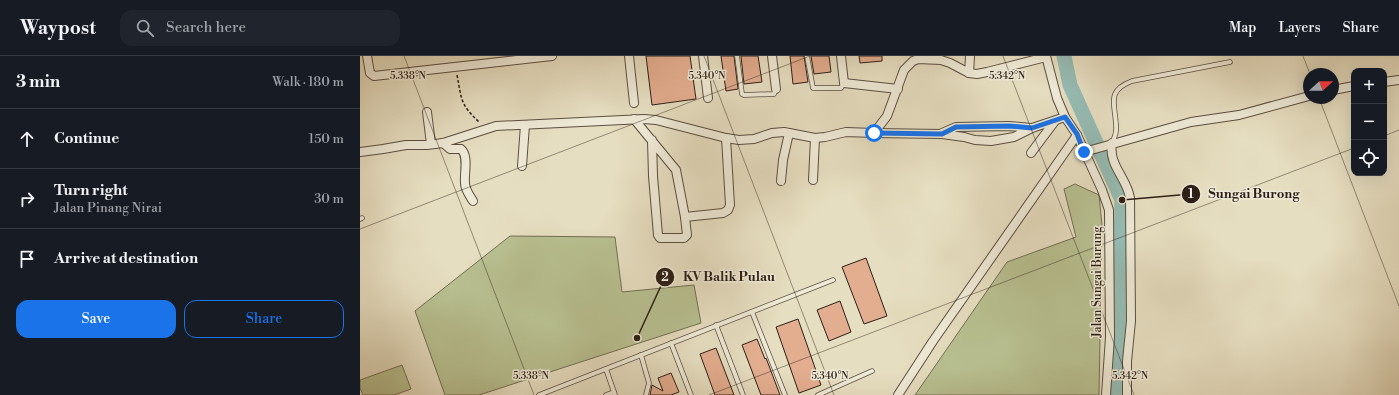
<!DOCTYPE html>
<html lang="en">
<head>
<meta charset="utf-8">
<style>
  :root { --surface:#171b24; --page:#20242c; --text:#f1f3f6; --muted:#9ea1a6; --line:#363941; --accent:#1a73e8 }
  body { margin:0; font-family:"Libre Bodoni",serif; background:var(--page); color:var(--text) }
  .controls { position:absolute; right:12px; top:12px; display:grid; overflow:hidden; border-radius:8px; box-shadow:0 4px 16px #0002 }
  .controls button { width:36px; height:36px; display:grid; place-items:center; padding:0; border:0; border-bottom:1px solid var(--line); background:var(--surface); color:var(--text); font:20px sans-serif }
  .compass { position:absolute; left:943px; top:12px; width:36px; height:36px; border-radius:50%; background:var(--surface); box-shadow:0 4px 16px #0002; rotate:69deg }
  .stop { position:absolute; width:12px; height:12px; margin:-9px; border:3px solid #1a73e8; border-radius:50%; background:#fff }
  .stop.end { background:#1a73e8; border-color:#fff; box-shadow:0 1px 4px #0008 }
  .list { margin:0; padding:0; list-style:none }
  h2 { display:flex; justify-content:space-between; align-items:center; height:52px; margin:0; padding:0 16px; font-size:17px }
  h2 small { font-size:13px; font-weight:400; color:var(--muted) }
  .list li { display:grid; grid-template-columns:26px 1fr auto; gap:12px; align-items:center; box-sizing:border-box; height:60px; padding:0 16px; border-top:1px solid var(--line) }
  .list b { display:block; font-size:15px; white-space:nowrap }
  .list p { margin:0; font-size:13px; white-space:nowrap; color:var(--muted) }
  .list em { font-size:13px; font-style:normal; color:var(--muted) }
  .actions { display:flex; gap:8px; padding:12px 16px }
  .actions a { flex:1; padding:9px 0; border:1px solid var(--accent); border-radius:12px; text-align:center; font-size:14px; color:var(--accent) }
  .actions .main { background:var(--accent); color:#fff }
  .icon { flex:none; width:22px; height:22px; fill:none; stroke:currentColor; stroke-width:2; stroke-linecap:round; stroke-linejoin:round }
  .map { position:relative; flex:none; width:1039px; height:339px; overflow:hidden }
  header { display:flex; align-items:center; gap:24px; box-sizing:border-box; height:56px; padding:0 20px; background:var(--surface); border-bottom:1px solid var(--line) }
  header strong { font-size:19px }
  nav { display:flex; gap:22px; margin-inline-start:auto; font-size:14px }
  .search { width:280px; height:36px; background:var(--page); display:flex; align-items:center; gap:10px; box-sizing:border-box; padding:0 14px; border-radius:12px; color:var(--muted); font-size:15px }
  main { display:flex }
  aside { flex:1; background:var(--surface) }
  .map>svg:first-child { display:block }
</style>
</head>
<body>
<header>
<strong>Waypost</strong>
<div class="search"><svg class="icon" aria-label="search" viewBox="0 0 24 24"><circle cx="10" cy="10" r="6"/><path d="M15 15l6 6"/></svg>Search here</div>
<nav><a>Map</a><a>Layers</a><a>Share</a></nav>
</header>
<main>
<aside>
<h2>3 min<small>Walk · 180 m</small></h2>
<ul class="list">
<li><svg class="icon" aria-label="ahead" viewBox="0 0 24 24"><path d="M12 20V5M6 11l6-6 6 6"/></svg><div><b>Continue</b></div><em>150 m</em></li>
<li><svg class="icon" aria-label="right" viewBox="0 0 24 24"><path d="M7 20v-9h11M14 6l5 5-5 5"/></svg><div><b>Turn right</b><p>Jalan Pinang Nirai</p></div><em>30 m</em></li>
<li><svg class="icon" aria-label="arrive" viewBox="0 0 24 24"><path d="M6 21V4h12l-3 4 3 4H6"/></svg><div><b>Arrive at destination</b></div></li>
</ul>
<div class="actions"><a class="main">Save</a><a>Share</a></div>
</aside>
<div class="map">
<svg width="1039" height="339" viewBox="0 0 1039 339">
  <rect width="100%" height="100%" fill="#e6dec1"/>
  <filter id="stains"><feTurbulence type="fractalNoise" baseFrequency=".005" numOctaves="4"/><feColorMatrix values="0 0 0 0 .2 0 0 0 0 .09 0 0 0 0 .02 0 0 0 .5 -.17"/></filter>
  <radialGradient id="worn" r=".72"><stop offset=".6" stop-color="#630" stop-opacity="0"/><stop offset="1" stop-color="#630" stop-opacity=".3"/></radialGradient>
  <g fill="#b8c091" stroke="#726f54">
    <path d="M715 128 739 139 742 169 739 339H555L647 206 716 181 704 133Z"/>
    <path d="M150 180 255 181 262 236 334 229 341 267 119 339H85L55 255Z"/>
    <path d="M42 309 51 333 34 339H3L0 332V324Z"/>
  </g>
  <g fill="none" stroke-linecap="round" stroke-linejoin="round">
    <path stroke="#96bcb4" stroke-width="15" d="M704 0 710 29 762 144 758 339"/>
  </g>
  <g fill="#e3ad8f" stroke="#2c1e16">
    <path d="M286 0H330L336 43 292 49Z"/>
    <path d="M361 0H374L378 33 366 35Z"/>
    <path d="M381 0H398L402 26 384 28Z"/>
    <path d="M430 0H444L448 26 433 28Z"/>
    <path d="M451 0H469L471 16 454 18Z"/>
    <path d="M499 0H522V5L500 7Z"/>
    <path d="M506 202 527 260 504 268 482 211Z"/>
    <path d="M480 245 491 276 469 285 457 254Z"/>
    <path d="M438 263 461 329 439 337 416 271Z"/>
    <path d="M397 283 405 303 406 302 420 339H401L382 289Z"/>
    <path d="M356 292 374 339H355L340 298Z"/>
    <path d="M311 317 319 336 311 339H290L292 329 303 335 298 322Z"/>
  </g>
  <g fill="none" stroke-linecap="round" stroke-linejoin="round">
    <defs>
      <g id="service">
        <path d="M377 0 382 38 384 39 414 38 416 33"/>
        <path d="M447 0 453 32H481L484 27"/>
        <path d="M752 87C755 81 757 75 756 69 755 47 746 35 772 25L870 6"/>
        <path d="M0 163 2 162"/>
        <path d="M392 256 425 339"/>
        <path d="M356 269 383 339"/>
        <path d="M311 287 331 339"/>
        <path d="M281 299 289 327 286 339"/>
        <path d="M246 313 255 339"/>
        <path d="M179 339 473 224"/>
        <path d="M246 339 254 336"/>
        <path d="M458 339 512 315"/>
      </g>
      <g id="minor">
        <path d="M7 0 10 17 14 20 192 0"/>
        <path d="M269 0 274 47"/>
        <path d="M343 0 348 42"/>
        <path d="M412 0 416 33"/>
        <path d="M481 0 484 27 538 33"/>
        <path d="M686 0 697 42 705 61 717 79 742 134 749 154 750 281 746 339"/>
        <path d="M609 17 610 0"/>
        <path d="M1024 26 1039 24"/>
        <path d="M973 34 994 30"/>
        <path d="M67 56 71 88"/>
        <path d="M274 63 316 114 325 161 327 179 324 182H300L298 179 293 120 292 84"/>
        <path d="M514 77 527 60 544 14 553 5 558 3 581 4 590 7 609 17 617 18 627 16 686 1"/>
        <path d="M582 77 596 71 649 70 671 72"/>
        <path d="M83 87 90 93H101C109 100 104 117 105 127 105 134 110 140 113 145"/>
        <path d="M752 87C748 109 767 122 770 142L771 265 767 305V339"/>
        <path d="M0 96 23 93 46 89H67L83 87 136 70 284 63 296 64 366 82 379 84 394 83 412 77 424 76 455 82 465 81 486 76 514 77 582 78 604 81 615 84 631 85 654 81 672 72 705 61"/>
        <path d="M724 96 831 66 879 59 949 40"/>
        <path d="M671 97 695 65"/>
        <path d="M162 110 165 69"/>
        <path d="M453 124 455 82"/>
        <path d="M421 125 423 104 429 77"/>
        <path d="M325 161 363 157 368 154 370 149 366 82"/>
        <path d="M538 339 573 285 717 79"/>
      </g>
    </defs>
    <use href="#service" stroke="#5a4e41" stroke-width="5.5"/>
    <use href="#minor" stroke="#5a4e41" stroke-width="10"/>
    <path stroke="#2c1e16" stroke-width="1.5" stroke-dasharray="3 2" stroke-linecap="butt" d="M97 19C102 45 100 48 120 67"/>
    <use href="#service" stroke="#efead7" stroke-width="4"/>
    <use href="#minor" stroke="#efead7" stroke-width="8"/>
  </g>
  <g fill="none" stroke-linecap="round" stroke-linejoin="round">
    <path stroke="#1a73e8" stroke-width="5" d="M514 77 582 78 596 71 649 70 672 72 705 61 717 78 724 96"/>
  </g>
  <path fill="none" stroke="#2c1e16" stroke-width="1" stroke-opacity="0.45" d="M44 0 174 339M344 0 474 339M643 0 774 339M943 0 950 18M959 42 1039 250M1024 80 1039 74M0 173 450 0M349 339 994 92"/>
  <g text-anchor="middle" stroke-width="3" stroke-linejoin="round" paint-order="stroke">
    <g font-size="12" fill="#2c1e16" stroke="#efead7">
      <text transform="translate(737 226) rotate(-90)" y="4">Jalan Sungai Burung</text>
    </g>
  </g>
  <g font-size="10" text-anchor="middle" fill="#2c1e16" stroke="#efead7" stroke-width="3" stroke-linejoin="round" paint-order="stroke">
    <text x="48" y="23">5.338°N</text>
    <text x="347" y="23">5.340°N</text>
    <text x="647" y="23">5.342°N</text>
    <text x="171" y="323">5.338°N</text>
    <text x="470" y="323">5.340°N</text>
    <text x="770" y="323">5.342°N</text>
  </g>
  <path fill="none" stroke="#2c1e16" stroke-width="1.5" d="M762 144L831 138M277 282L305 221"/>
  <g fill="#2c1e16" stroke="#efead7" stroke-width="1.5">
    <circle cx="762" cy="144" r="4"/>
    <circle cx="277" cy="282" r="4"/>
    <circle cx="831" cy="138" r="10"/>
    <circle cx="305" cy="221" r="10"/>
  </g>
  <g font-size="12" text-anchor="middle" font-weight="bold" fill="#fff">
    <text x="831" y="142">1</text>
    <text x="305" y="225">2</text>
  </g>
  <g font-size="13" text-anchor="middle" font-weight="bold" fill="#2c1e16" stroke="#efead7" stroke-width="3" stroke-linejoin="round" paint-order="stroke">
    <text x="894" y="142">Sungai Burong</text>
    <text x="369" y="225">KV Balik Pulau</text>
  </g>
  <rect width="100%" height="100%" filter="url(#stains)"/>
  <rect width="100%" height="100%" fill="url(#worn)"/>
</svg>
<div class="controls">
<button>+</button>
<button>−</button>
<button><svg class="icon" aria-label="locate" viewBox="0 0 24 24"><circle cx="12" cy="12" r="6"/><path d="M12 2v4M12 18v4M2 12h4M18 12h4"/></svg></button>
</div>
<svg class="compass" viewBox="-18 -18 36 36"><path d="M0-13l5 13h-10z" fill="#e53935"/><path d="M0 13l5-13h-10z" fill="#9ea1a6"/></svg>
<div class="stop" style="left:514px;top:77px"></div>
<div class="stop end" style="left:724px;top:96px"></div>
</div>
</main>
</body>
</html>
